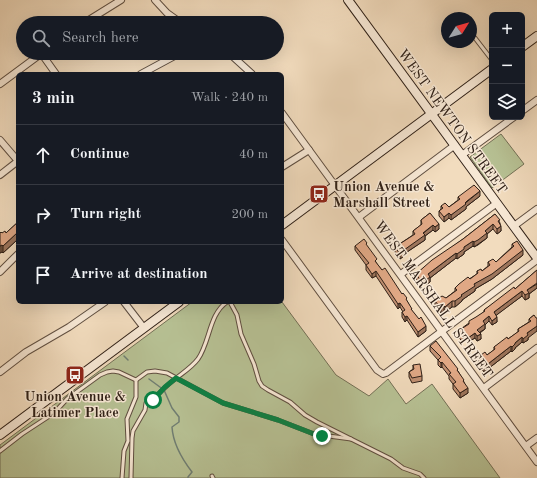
<!DOCTYPE html>
<html lang="en">
<head>
<meta charset="utf-8">
<style>
  :root { --surface:#171b24; --page:#242831; --text:#f1f3f6; --muted:#9ea1a6; --line:#363941 }
  body { margin:0; font-family:"Old Standard TT",serif; background:var(--page); color:var(--text) }
  .controls { position:absolute; right:12px; top:12px; display:grid; overflow:hidden; border-radius:6px; box-shadow:0 4px 16px #0002 }
  .controls button { width:36px; height:36px; display:grid; place-items:center; padding:0; border:0; border-bottom:1px solid var(--line); background:var(--surface); color:var(--text); font:20px sans-serif }
  .compass { position:absolute; left:441px; top:12px; width:36px; height:36px; border-radius:50%; background:var(--surface); box-shadow:0 4px 16px #0002; rotate:53deg }
  .stop { position:absolute; width:12px; height:12px; margin:-9px; border:3px solid #0b8043; border-radius:50%; background:#fff }
  .stop.end { background:#0b8043; border-color:#fff; box-shadow:0 1px 4px #0008 }
  .list { margin:0; padding:0; list-style:none }
  h2 { display:flex; justify-content:space-between; align-items:center; height:52px; margin:0; padding:0 16px; font-size:17px }
  h2 small { font-size:13px; font-weight:400; color:var(--muted) }
  .list li { display:grid; grid-template-columns:26px 1fr auto; gap:12px; align-items:center; box-sizing:border-box; height:60px; padding:0 16px; border-top:1px solid var(--line) }
  .list b { display:block; font-size:15px; white-space:nowrap }
  .list em { font-size:13px; font-style:normal; color:var(--muted) }
  .icon { flex:none; width:22px; height:22px; fill:none; stroke:currentColor; stroke-width:2; stroke-linecap:round; stroke-linejoin:round }
  .map { position:relative; flex:none; width:537px; height:478px; overflow:hidden }
  .search { position:absolute; background:var(--surface); box-shadow:0 4px 16px #0002; left:16px; top:16px; width:268px; height:44px; display:flex; align-items:center; gap:10px; box-sizing:border-box; padding:0 14px; border-radius:22px; color:var(--muted); font-size:15px }
  .panel { position:absolute; background:var(--surface); box-shadow:0 4px 16px #0002; left:16px; top:72px; width:268px; height:232px; border-radius:6px }
  .map>svg:first-child { display:block }
</style>
</head>
<body>
<div class="map">
<svg width="537" height="478" viewBox="0 0 537 478">
  <rect width="100%" height="100%" fill="#f2dcbe"/>
  <filter id="stains"><feTurbulence type="fractalNoise" baseFrequency=".005" numOctaves="4"/><feColorMatrix values="0 0 0 0 .2 0 0 0 0 .09 0 0 0 0 .02 0 0 0 .5 -.17"/></filter>
  <radialGradient id="worn" r=".72"><stop offset=".6" stop-color="#630" stop-opacity="0"/><stop offset="1" stop-color="#630" stop-opacity=".3"/></radialGradient>
  <g fill="#b7c194" stroke="#737056">
    <path d="M501 134 524 164 492 188 470 157Z"/>
    <path d="M192 302H282L336 375 369 396 388 379 406 404 432 384 500 478H0V445Z"/>
  </g>
  <g fill="none" stroke-linecap="round" stroke-linejoin="round">
    <g stroke="#707e73" stroke-width="1.5">
      <path d="M124 356 128 360"/>
      <path d="M149 379 164 390 172 408 179 417V422L172 427C173 444 182 459 192 472L188 477V478"/>
    </g>
    <defs>
      <g id="lane">
        <path d="M475 38 492 60"/>
        <path d="M230 302 237 315 241 334 254 364 259 381 262 386 268 390 290 402 305 415 317 422 391 459 403 468 420 474 424 478"/>
        <path d="M0 451 22 434 54 413 67 399 100 375 107 372 113 371 119 372 136 380 147 372 155 371 167 373 223 403 278 420 314 434 351 439"/>
        <path d="M212 476 213 478"/>
        <path d="M122 478 124 451 128 441 127 419 136 397V380"/>
        <path d="M131 478 132 438 133 431 145 410 146 403 149 401 153 400C160 392 167 385 175 379 184 372 192 367 198 359 210 342 209 314 227 302"/>
      </g>
      <g id="street">
        <path d="M155 0 167 13 181 23"/>
        <path d="M84 23 121 0"/>
        <path d="M41 53 56 74"/>
        <path d="M229 53 252 74"/>
        <path d="M141 74 180 53"/>
        <path d="M0 84 42 53"/>
        <path d="M522 111 537 100"/>
        <path d="M282 113 537 462"/>
        <path d="M0 140 18 161"/>
        <path d="M462 155 514 117"/>
        <path d="M282 167 309 150"/>
        <path d="M0 175 18 161"/>
        <path d="M359 217 455 145"/>
        <path d="M514 226 537 209"/>
        <path d="M282 240 377 370 383 374 386 373 537 260"/>
        <path d="M0 272 18 254"/>
        <path d="M401 274 497 203"/>
        <path d="M124 302 144 328"/>
        <path d="M0 372 26 352 69 327 105 302"/>
        <path d="M484 388 537 348"/>
        <path d="M526 446 537 438"/>
      </g>
      <g id="secondary">
        <path d="M348 0 537 258"/>
        <path d="M522 47 537 36"/>
        <path d="M282 225 492 69"/>
        <path d="M0 435 179 302"/>
      </g>
    </defs>
    <use href="#lane" stroke="#604f41" stroke-width="5"/>
    <use href="#street" stroke="#604f41" stroke-width="8"/>
    <use href="#secondary" stroke="#2f2017" stroke-width="10"/>
    <use href="#lane" stroke="#f7e8d5" stroke-width="3"/>
    <use href="#street" stroke="#f7e8d5" stroke-width="6"/>
    <use href="#secondary" stroke="#f7e8d5" stroke-width="8"/>
  </g>
  <g fill="#c19072" stroke="#2f2017">
    <path d="M480 196 467 206 466 207V209L451 220 449 218 444 222 439 216V211L441 209V206L449 207 458 200V197Z"/>
    <path d="M430 213 439 229 435 232 433 230 425 236V240L404 254V256L400 259 395 252V247L413 235V231L421 225V220Z"/>
    <path d="M495 214 500 223 501 231 497 234 493 229 487 234V238L478 245 474 247 473 246 464 252V254L457 259 456 258 430 278V282L426 285 425 283 421 286 416 279V274L463 239Z"/>
    <path d="M18 222V239L3 253 2 252 0 253 2 233H6Z"/>
    <path d="M512 244 523 255 492 279 475 289V291L462 300V301L455 307H452L445 312 444 311 441 313 435 306V301L446 298 455 291V288L477 274V271H482L488 266V262H496L512 247Z"/>
    <path d="M355 246H367L377 264 407 301 412 311 426 331 418 337 407 320 405 322 402 317V312H403L400 307 398 309 376 276 372 278 366 270V265L355 250Z"/>
    <path d="M537 270V288L529 294V298L525 300 522 296 496 315 497 322 492 325 489 321 485 325V329L480 333 481 339 477 341 475 338 468 342 466 340 463 343 458 336V331L484 312V310L515 289Z"/>
    <path d="M534 315 528 338V340L523 343 522 342 515 348V349L512 352 511 351 484 372 478 365V360L481 358V355H487L494 350V347L508 339 518 332V329L529 322V319Z"/>
    <path d="M430 346 458 371 464 382 468 393 460 398 453 389V384L449 379V376L442 367 441 368 438 365V360L430 351Z"/>
    <path d="M413 365 422 376V381L412 383 409 377V372L413 369Z"/>
  </g>
  <g fill="#9d765d" stroke="#2f2017">
    <path d="M480 191V196L467 206 466 207V209L451 220V215Z"/>
    <path d="M449 213V218L444 222V217Z"/>
    <path d="M439 224V229L435 232V227Z"/>
    <path d="M493 224V229L487 234V238L474 247V242L485 231Z"/>
    <path d="M433 225V230L425 236V240L404 254V256L400 259V254L404 250Z"/>
    <path d="M501 226V231L497 234V229Z"/>
    <path d="M18 232V239L3 253V246Z"/>
    <path d="M473 241V246L464 252V254L457 259V254L464 247Z"/>
    <path d="M2 245V252L0 253V246Z"/>
    <path d="M523 250V255L492 279 475 289V291L462 300V301L455 307V301L461 295 474 284Z"/>
    <path d="M456 253V258L430 278V282L426 285V280L428 274Z"/>
    <path d="M376 271V276L372 278V274Z"/>
    <path d="M425 278V283L421 286V281Z"/>
    <path d="M537 284V288L529 294V298L525 300V295L527 290Z"/>
    <path d="M522 291V296L494 317V312Z"/>
    <path d="M452 301V307L445 312V307Z"/>
    <path d="M400 303V307L398 309V304Z"/>
    <path d="M444 306V311L441 313V308Z"/>
    <path d="M407 316V320L405 322V317Z"/>
    <path d="M489 316V321L485 325V329L477 334V330L483 321Z"/>
    <path d="M497 317V322L492 325V321Z"/>
    <path d="M426 326V331L418 337V332Z"/>
    <path d="M537 326V331L528 338V340L523 343V339L527 333Z"/>
    <path d="M475 333V338L468 342V338Z"/>
    <path d="M481 334V339L477 341V336Z"/>
    <path d="M466 335V340L463 343V338Z"/>
    <path d="M522 337V342L515 348V349L512 352V347L515 343Z"/>
    <path d="M511 346V351L484 372V367Z"/>
    <path d="M442 362V367L441 368V363Z"/>
    <path d="M468 388V393L460 398V393Z"/>
  </g>
  <g fill="#e0a885" stroke="#2f2017">
    <path d="M474 185 480 191 467 201 465 203 466 204 451 215 449 213 444 217 439 211 443 208 441 206 445 203 449 207 460 199 458 197Z"/>
    <path d="M430 213 439 224 435 227 433 225 423 233 425 235 404 250V251L400 254 395 247 415 234 413 231 422 224 421 220Z"/>
    <path d="M495 214 500 220 498 221 501 226 497 229 493 224 485 231 487 233 478 240 474 242 473 241 464 247V249L457 254 456 253 428 274 430 277 426 280 425 278 421 281 416 274 432 260 463 239Z"/>
    <path d="M18 222V232L3 246 2 245 0 246V233L1 232 2 233 5 231 6 233Z"/>
    <path d="M364 239 367 243 366 244 377 259 375 261 382 270 385 268 402 294 403 293 407 298 406 299 412 309H411L419 319 421 317 426 326 418 332 407 316 405 317 402 312 405 310 400 303 398 304 376 271 372 274 366 265 369 263 355 246Z"/>
    <path d="M517 241 523 250 492 274 474 284 475 286 461 295 462 296 455 301H452L445 307 444 306 441 308 435 301 442 296 446 298 457 290 455 288 459 284 468 277 470 279 478 273 477 271 481 269 482 271 490 265 488 262 493 259 496 262 514 246 512 244Z"/>
    <path d="M537 270V283L527 290 529 293 525 295 522 291 494 312 497 317 492 321 489 316 483 321 485 324 477 330 481 334 477 336 475 333 468 338 466 335 463 338 458 331 469 324V321L476 317 485 311 484 310 514 287 515 289Z"/>
    <path d="M534 315 536 318H537V326L527 333 528 335 523 339 522 337 515 343V344L512 347 511 346 484 367 478 360 482 357 481 355 485 352 487 355 495 349 494 347 507 337 508 339 519 331 518 329 531 321 529 319Z"/>
    <path d="M436 341 458 369 457 370 464 380 463 381 468 388 460 393 453 384 456 382 449 374 451 373 442 362 441 363 438 360 441 357 430 346Z"/>
    <path d="M420 364 422 376 412 378 409 372 414 369 413 365Z"/>
  </g>
  <g fill="none" stroke-linecap="round" stroke-linejoin="round">
    <path stroke="#0b8043" stroke-width="5" d="M153 400 165 387 176 378 223 403 278 420 314 434 322 436"/>
  </g>
  <defs>
    <symbol id="bus-square" viewBox="-11 -11 22 22"><rect x="-9" y="-9" width="18" height="18" rx="4" fill="#8f2418" stroke="#f7e8d5"/><path d="M-5-6H5V4H4V6H2V4H-2V6H-4V4H-5ZM-3.5-4V0h7V-4ZM-3.5 1.2v1.5H-2V1.2ZM2 1.2v1.5H3.5V1.2Z" fill="#fff"/></symbol>
  </defs>
  <g fill-rule="evenodd">
    <use href="#bus-square" x="308" y="183" width="22" height="22"/>
    <use href="#bus-square" x="64" y="364" width="22" height="22"/>
  </g>
  <g text-anchor="middle" stroke-width="3" stroke-linejoin="round" paint-order="stroke">
    <g font-size="14" fill="#2f2017" stroke="#f7e8d5">
      <text transform="translate(453 121) rotate(54)" y="5">WEST NEWTON STREET</text>
      <text transform="translate(434 299) rotate(54)" y="5">WEST MARSHALL STREET</text>
    </g>
    <g font-size="14" font-weight="bold" fill="#2f2017" stroke="#f7e8d5" text-anchor="start">
      <text x="333" y="191">Union Avenue &amp;<tspan x="333" dy="16">Marshall Street</tspan></text>
      <text x="75" y="401" text-anchor="middle">Union Avenue &amp;<tspan x="75" dy="16">Latimer Place</tspan></text>
    </g>
  </g>
  <rect width="100%" height="100%" filter="url(#stains)"/>
  <rect width="100%" height="100%" fill="url(#worn)"/>
</svg>
<div class="controls">
<button>+</button>
<button>−</button>
<button><svg class="icon" aria-label="layers" viewBox="0 0 24 24"><path d="M12 4l9 5-9 5-9-5zM3 14l9 5 9-5"/></svg></button>
</div>
<svg class="compass" viewBox="-18 -18 36 36"><path d="M0-13l5 13h-10z" fill="#e53935"/><path d="M0 13l5-13h-10z" fill="#9ea1a6"/></svg>
<div class="stop" style="left:153px;top:400px"></div>
<div class="stop end" style="left:322px;top:436px"></div>
<div class="search"><svg class="icon" aria-label="search" viewBox="0 0 24 24"><circle cx="10" cy="10" r="6"/><path d="M15 15l6 6"/></svg>Search here</div>
<section class="panel">
<h2>3 min<small>Walk · 240 m</small></h2>
<ul class="list">
<li><svg class="icon" aria-label="ahead" viewBox="0 0 24 24"><path d="M12 20V5M6 11l6-6 6 6"/></svg><div><b>Continue</b></div><em>40 m</em></li>
<li><svg class="icon" aria-label="right" viewBox="0 0 24 24"><path d="M7 20v-9h11M14 6l5 5-5 5"/></svg><div><b>Turn right</b></div><em>200 m</em></li>
<li><svg class="icon" aria-label="arrive" viewBox="0 0 24 24"><path d="M6 21V4h12l-3 4 3 4H6"/></svg><div><b>Arrive at destination</b></div></li>
</ul>
</section>
</div>
</body>
</html>
